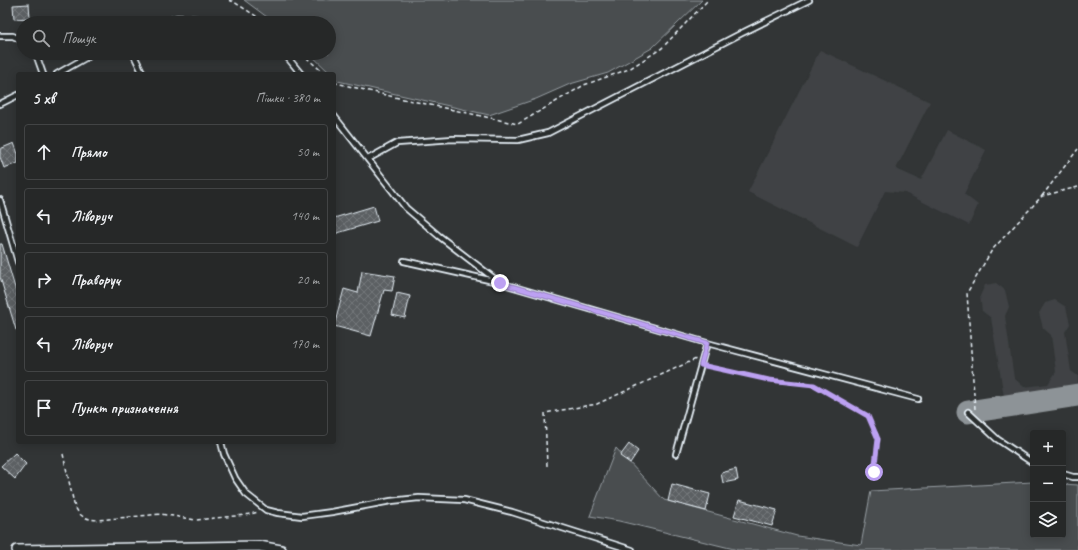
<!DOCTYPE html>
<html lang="uk">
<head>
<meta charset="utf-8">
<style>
  :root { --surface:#262828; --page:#2e3030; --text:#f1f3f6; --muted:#a4a6a8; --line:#424445 }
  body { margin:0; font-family:Caveat,sans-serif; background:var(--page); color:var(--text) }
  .controls { position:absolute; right:12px; bottom:12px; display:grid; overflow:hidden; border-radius:4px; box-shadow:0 2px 10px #0003 }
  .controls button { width:36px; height:36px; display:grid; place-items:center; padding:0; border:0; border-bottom:1px solid var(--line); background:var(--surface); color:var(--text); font:20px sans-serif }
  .stop { position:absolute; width:12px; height:12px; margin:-9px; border:3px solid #bca0f2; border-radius:50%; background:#fff }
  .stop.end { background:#bca0f2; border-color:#fff; box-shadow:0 1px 4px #0008 }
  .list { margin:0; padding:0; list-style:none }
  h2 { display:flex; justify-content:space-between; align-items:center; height:52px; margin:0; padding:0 16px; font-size:17px }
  h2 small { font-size:13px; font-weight:400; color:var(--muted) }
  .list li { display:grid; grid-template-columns:26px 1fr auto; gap:12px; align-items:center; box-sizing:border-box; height:56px; margin:0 8px 8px; padding:0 8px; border:1px solid var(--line); border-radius:4px }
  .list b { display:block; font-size:15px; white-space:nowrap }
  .list em { font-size:13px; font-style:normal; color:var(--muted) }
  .icon { flex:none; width:22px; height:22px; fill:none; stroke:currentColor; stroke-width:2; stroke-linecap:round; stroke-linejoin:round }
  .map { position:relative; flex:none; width:1078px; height:550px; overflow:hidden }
  .search { position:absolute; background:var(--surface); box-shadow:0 2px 10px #0003; left:16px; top:16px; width:320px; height:44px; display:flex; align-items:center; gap:10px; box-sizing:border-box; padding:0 14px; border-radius:22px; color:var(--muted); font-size:15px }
  .panel { position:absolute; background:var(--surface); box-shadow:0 2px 10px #0003; left:16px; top:72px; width:320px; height:372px; border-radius:4px }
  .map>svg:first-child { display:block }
</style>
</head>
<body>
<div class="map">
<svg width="1078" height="550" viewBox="0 0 1078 550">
  <defs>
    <pattern id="building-cross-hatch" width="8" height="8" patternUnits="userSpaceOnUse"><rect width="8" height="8" fill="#5c6063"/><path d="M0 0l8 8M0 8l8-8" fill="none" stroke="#73777a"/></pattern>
  </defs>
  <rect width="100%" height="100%" fill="#323536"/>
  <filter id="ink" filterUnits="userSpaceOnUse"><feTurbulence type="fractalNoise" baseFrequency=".025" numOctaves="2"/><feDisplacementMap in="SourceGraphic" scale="8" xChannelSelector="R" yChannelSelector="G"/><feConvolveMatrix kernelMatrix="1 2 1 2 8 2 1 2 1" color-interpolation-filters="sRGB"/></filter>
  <g filter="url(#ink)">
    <g fill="#3f4244">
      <path d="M820 50 930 102 896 169 921 180 947 130 986 150 964 194 978 205 969 225 905 193 885 191 857 247 748 192Z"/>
      <path d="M996 283 1005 290 1009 307 1005 316 1014 378 1024 387 1048 384 1056 372 1051 335 1043 328 1039 313 1045 303 1055 300 1066 307 1070 324 1065 332 1071 371 1078 376V398L1006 409 991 318 982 311 980 296 985 285Z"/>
    </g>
    <g fill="#494d4f" stroke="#989fa4">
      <path d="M244 0H702L652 48 608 73 570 84 536 99 489 115 338 81 334 77V74H331L309 53H329V23H275Z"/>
      <path d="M616 448 664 500 797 536 861 545 871 491 1033 482V535H1063V484L1078 485V550H738L619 521 590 516Z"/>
    </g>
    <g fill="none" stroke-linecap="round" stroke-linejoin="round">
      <path stroke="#8d9397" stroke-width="23" d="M968 412 1078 395"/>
    </g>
    <g fill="url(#building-cross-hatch)" stroke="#e8f1f8">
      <path d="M29 4 30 18 14 19 13 5Z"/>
      <path d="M14 143 18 154V163L4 168 0 157V149Z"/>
      <path d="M374 206 378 221 334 234V218Z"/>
      <path d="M0 244H2L18 298V330H16L0 277Z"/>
      <path d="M362 271 395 276 392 291 384 290 371 336 334 326 344 289 358 293Z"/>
      <path d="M397 293 410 296 405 318 392 315Z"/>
      <path d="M629 444 638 451 630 463 620 456Z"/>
      <path d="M15 453 26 464 15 479 1 466Z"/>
      <path d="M736 469 738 480 723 483 721 473Z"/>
      <path d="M672 484 710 494 706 511 668 501Z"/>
      <path d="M739 500 777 510 772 526 734 516Z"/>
    </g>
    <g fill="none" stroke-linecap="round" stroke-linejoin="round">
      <defs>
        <g id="lane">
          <path d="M161 23 177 18 220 20 226 23"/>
          <path d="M0 36H13L23 41"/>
          <path d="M35 53 37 57 43 74"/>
          <path d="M133 53 143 74"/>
          <path d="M284 53 301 74"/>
          <path d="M57 74 94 53"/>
          <path d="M0 104 18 95"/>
          <path d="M334 116 406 208 439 236 500 283 707 343 918 399"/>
          <path d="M368 159 397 143 453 139 518 140 548 133 742 33 809 0"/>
          <path d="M0 200 18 262"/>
          <path d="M404 261 498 282"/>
          <path d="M968 412 997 439 1033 463"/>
          <path d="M221 442 224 454 235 478 246 494 266 510 278 513 302 516 332 512 391 501 419 498 464 500 512 512 632 550"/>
          <path d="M676 454 707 343"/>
          <path d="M1063 474 1073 477H1078"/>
        </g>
        <path id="street" d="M17 550 259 546 281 550"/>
      </defs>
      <use href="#lane" stroke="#e8f1f8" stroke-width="8"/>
      <use href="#street" stroke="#e8f1f8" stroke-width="12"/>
      <g stroke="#e8f1f8" stroke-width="1.5" stroke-dasharray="4 3" stroke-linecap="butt">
        <path d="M229 0 234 2 267 23"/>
        <path d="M301 53 325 74"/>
        <path d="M334 82 336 83 394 97 518 124 584 85 629 69 662 48 708 0"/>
        <path d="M1042 196 1078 149"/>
        <path d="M707 366 769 380 814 385 868 416 879 439 874 472"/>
        <path d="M975 409 967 293 992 250 1042 196 1078 187"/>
        <path d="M63 454 74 504C79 517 85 519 98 520L161 514 196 520 245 515 259 512"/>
        <path d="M547 466 545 413 597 404 696 359"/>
      </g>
      <use href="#lane" stroke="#2a2d2e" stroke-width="4.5"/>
      <use href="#street" stroke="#2a2d2e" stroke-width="9"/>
    </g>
  </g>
  <g fill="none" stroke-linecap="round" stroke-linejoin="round" filter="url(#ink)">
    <path stroke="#bca0f2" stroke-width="5" d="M500 283 707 343 701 365 769 380 814 385 868 416 878 439 874 472"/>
  </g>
</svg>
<div class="controls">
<button>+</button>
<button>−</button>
<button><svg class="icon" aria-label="layers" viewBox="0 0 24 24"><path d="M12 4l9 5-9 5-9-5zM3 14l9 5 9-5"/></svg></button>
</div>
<div class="stop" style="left:874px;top:472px"></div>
<div class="stop end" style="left:500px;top:283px"></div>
<div class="search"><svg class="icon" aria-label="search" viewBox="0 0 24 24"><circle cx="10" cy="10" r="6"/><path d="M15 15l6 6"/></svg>Пошук</div>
<section class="panel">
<h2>5 хв<small>Пішки · 380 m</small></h2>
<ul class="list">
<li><svg class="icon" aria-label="ahead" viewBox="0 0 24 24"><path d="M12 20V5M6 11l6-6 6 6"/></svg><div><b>Прямо</b></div><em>50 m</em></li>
<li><svg class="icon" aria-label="left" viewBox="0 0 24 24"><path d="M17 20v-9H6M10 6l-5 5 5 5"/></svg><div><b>Ліворуч</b></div><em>140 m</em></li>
<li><svg class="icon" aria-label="right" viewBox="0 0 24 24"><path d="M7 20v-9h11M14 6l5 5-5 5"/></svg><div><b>Праворуч</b></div><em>20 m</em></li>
<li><svg class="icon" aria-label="left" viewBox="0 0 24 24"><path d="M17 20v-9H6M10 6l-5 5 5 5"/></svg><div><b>Ліворуч</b></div><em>170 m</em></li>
<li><svg class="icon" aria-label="arrive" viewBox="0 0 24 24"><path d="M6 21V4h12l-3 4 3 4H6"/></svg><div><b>Пункт призначення</b></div></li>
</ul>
</section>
</div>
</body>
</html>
